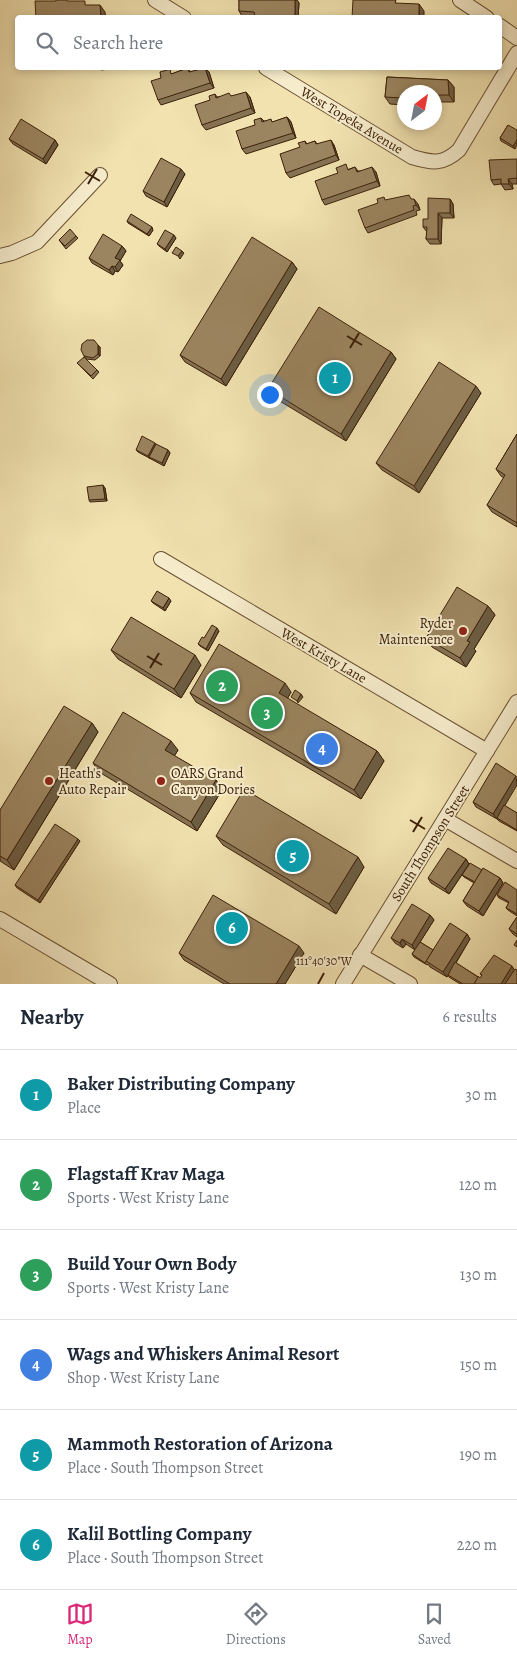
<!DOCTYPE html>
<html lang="en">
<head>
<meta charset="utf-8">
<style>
  :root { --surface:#fff; --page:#f2f2f3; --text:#1f2937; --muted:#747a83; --line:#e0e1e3; --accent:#db2777 }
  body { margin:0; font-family:Alegreya,serif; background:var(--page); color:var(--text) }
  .compass { position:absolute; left:397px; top:85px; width:45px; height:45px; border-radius:50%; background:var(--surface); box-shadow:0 2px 8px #0003; rotate:32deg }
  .you { position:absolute; left:269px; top:394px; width:18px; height:18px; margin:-12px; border:4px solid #fff; border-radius:50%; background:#1a73e8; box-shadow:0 0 0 8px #1a73e833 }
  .badge { display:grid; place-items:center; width:32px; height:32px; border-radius:50%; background:var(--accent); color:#fff; font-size:16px; font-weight:700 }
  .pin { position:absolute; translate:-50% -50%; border:2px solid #fff; box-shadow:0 1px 5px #0006 }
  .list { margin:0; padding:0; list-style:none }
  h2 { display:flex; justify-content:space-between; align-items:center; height:65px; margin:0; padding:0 20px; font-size:21px }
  h2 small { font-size:16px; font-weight:400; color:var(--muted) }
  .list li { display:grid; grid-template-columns:32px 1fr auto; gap:15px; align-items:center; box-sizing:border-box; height:90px; padding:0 20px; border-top:1px solid var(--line) }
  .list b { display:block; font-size:19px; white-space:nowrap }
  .list p { margin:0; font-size:16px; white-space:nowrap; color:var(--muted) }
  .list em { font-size:16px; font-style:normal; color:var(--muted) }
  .icon { flex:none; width:28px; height:28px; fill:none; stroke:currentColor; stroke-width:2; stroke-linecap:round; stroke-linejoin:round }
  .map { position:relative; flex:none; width:517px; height:984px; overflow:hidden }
  .search { position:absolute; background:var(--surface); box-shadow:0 2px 8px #0003; left:15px; right:15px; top:15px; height:55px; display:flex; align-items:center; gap:12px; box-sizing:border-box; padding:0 18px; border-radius:5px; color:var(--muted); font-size:19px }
  .sheet { height:605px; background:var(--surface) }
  nav { display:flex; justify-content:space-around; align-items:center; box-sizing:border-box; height:70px; border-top:1px solid var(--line); background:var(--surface); font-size:14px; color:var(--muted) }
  nav a { display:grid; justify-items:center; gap:2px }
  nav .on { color:var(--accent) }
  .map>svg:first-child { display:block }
</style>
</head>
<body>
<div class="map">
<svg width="517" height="984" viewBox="0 0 517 984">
  <rect width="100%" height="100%" fill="#f1e2b0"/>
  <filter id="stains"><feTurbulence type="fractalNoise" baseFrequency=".004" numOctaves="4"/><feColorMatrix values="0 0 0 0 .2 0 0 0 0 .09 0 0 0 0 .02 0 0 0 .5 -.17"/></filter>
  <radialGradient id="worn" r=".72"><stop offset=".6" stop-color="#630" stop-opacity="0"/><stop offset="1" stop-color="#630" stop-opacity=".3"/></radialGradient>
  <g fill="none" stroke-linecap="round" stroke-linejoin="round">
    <defs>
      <g id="street">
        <path d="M155 0 184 18"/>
        <path d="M460 0 487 18"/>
        <path d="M500 26 517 38"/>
        <path d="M266 68 412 157C432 163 443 165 459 150L517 53"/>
        <path d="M0 256 12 253 37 242 100 175"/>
        <path d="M161 559 487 751"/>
        <path d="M445 819 517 861"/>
        <path d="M0 919 110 984"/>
        <path d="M360 955 410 984"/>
        <path d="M343 984 517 702"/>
      </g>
    </defs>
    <use href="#street" stroke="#6a5133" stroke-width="16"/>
    <use href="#street" stroke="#f6eccc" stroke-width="14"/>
  </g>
  <g fill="#857253" stroke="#3d2109">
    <path d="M239 0H297L299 3 298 18H256L255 16H242L239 11Z"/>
    <path d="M100 68H118L101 70Z"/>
    <path d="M188 68 190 72H209L214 88 161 105 158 100 161 78Z"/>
    <path d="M336 68H349V69Z"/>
    <path d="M442 68H480V69Z"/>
    <path d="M387 77 448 80 454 87V102H437V106H434V92H404V106V105L390 104 385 97Z"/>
    <path d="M215 94 217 97 232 96 250 97 255 113 206 130 202 125 210 100Z"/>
    <path d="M287 117 291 122 296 138 246 154 242 149 255 125 261 118 264 121 273 122Z"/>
    <path d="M508 125 515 149 501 141 500 138Z"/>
    <path d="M9 139 55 140 58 145 46 164 13 144Z"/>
    <path d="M305 141 307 144 315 141 317 144 334 145 339 160 290 178 286 173 300 147Z"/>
    <path d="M517 159V184H512L513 189 505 190 501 184 494 185 491 180Z"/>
    <path d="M355 167 358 171 376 172 380 186 325 205 322 200 338 173Z"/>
    <path d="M185 174 167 207 146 196 143 191Z"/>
    <path d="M450 199 453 204 454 218H442L441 244H430L426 239 427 232 423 227Z"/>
    <path d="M386 200 418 204 420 210 416 211 417 215 368 233 365 228Z"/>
    <path d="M127 221 153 230 149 236 128 223Z"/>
    <path d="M76 236 78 238 66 249 59 240Z"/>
    <path d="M176 238 167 252 159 246 157 244Z"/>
    <path d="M122 246 126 251 120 261 123 265 118 272 115 271 113 275 92 263 89 258Z"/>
    <path d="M292 262 297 269 226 386 185 362 180 355Z"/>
    <path d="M98 345 100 347V356L95 360 86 359 84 356Z"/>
    <path d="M391 352 396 359 346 441 273 397 268 389Z"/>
    <path d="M77 363 97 370 99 372 93 379Z"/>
    <path d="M481 393 419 493 382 470 376 463Z"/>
    <path d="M517 434V527L492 512 487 505 504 478 501 476 496 469Z"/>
    <path d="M156 445 168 450 170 453 164 466 138 452 136 450Z"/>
    <path d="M105 488 107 501 90 502 89 500Z"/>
    <path d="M151 601H171L165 611 153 603Z"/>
    <path d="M488 606 495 615 474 649 476 651 466 667 432 647 426 638Z"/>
    <path d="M219 631 208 651 200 646 198 644 204 638Z"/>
    <path d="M111 650 201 665 181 698 118 659Z"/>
    <path d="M291 692 287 699 377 751 384 761 361 799 196 702 190 693Z"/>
    <path d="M92 723 98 732 14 870 0 861V810Z"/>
    <path d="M178 750 174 756 216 780 222 790 197 831 99 772 93 763Z"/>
    <path d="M473 802 505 806 517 813V831L499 821 497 819 476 807Z"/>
    <path d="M216 836 364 867 336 914 223 845Z"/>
    <path d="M78 839 80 841 40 903 17 888 15 885Z"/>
    <path d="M466 859 469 864 449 894 431 883 428 878Z"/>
    <path d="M482 870 500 878 503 883 483 916 467 906 463 901 474 883 464 877 462 875Z"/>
    <path d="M517 890V916L508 910 506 908 509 903 499 898 497 895Z"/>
    <path d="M430 915 434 920 420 942 433 950 467 934 470 939 456 963 480 978 482 976 480 974 517 984H460L449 977 448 975 447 977 430 967 428 964 427 965 414 957 412 954 415 950 406 944 403 948 395 943 391 938Z"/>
    <path d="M517 917V937L513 934 509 929Z"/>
    <path d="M179 953H304L285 984H224L184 960Z"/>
  </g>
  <g fill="#6c5d43" stroke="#3d2109">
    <path d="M295 0H297L299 3 298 18H295Z"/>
    <path d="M419 4 424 11V18H419Z"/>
    <path d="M100 5 105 12 106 18H101Z"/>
    <path d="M205 68 209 72 214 88 210 83Z"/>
    <path d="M448 80 454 87V102L449 95Z"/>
    <path d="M246 92 250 97 255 113 251 108Z"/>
    <path d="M434 99 437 102V106L434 103Z"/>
    <path d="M287 117 291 122 296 138 293 133Z"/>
    <path d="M55 140 58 145 46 164 43 159Z"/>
    <path d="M331 140 334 145 339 160 336 155Z"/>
    <path d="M517 140V145L515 149 513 146Z"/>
    <path d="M372 167 376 172 380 186 377 181Z"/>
    <path d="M181 169 185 174 167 207 164 202Z"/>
    <path d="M508 179 512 184 513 189 509 184Z"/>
    <path d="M414 199 418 204 420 210 416 205Z"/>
    <path d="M450 199 453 204 454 218 450 213Z"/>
    <path d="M438 213 442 218 441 244 438 239Z"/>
    <path d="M152 227 153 230 149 236 147 234Z"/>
    <path d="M174 235 176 238 167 252 165 249Z"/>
    <path d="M122 246 126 251 120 261 123 265 118 272 115 267V258Z"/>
    <path d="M182 251 184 253 180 259 178 256Z"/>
    <path d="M292 262 297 269 226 386 221 379Z"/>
    <path d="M112 266 115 271 113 275 109 270Z"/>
    <path d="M98 345 100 347V356L98 354Z"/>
    <path d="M391 352 396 359 346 441 341 434Z"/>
    <path d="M476 386 481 393 419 493 414 486Z"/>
    <path d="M155 443 157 446 150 459 148 456Z"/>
    <path d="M168 450 170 453 164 466 162 463Z"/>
    <path d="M103 485 105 488 107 501 105 499Z"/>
    <path d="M169 598 171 601 165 611 163 608Z"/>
    <path d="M488 606 495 615 474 649 476 651 466 667 460 658 467 641Z"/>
    <path d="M217 628 219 631 208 651 206 649Z"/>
    <path d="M195 655 201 665 181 698 174 689Z"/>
    <path d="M285 683 291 692 285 703 279 693Z"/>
    <path d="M301 694 303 697 298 703 297 701Z"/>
    <path d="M92 723 98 732 14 870 7 860Z"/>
    <path d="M171 741 178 750 172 760 165 750Z"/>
    <path d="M377 751 384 761 361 799 354 790Z"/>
    <path d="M516 776 517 785 497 819 493 814Z"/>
    <path d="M216 780 222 790 197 831 191 822Z"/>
    <path d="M78 839 80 841 40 903 38 900Z"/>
    <path d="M358 857 364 867 336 914 329 904Z"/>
    <path d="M466 859 469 864 449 894 445 889Z"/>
    <path d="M500 878 503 883 483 916 479 911Z"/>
    <path d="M430 915 434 920 415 950 412 945Z"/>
    <path d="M467 934 470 939 447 977 443 972Z"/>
    <path d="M402 939 406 944 403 948 400 943Z"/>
    <path d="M299 946 304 953 285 984H276Z"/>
    <path d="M512 966 515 971 507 984H501Z"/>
  </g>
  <g fill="#9b8560" stroke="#3d2109">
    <path d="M56 0H67V1H85V5H100L101 18H36L35 1H56Z"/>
    <path d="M239 0H295V18H271V17L255 16 254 12 239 11Z"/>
    <path d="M353 0H396L395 3 419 4V18H352Z"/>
    <path d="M188 68 189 72 205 68 210 83 158 100 151 81 161 78 160 72 170 69 171 74Z"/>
    <path d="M387 77 448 80 449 95H434V92H404V102H402V98L385 97Z"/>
    <path d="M246 92 251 108 202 125 195 105 210 100 209 96 215 94 216 98 229 93 231 96Z"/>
    <path d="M287 117 293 133 242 149 236 131 255 125 254 120 261 118 262 122 271 119 272 122Z"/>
    <path d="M21 119 55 140 43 159 9 139Z"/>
    <path d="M508 125 517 130V140L513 146 500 138Z"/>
    <path d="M331 140 336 155 286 173 280 154 300 147 298 143 305 141 306 144 315 141 316 144Z"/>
    <path d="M161 158 181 169 164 202 143 191Z"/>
    <path d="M517 159V178L508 179 509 184H501V179L491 180 489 160Z"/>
    <path d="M346 164 348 170 355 167 357 172 372 167 377 181 322 200 315 181 338 173 336 168Z"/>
    <path d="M409 195 411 199H414L416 205 413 206 414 210 365 228 358 210 378 203 377 199 384 197 385 200Z"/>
    <path d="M428 198 450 199V213H438V239H426L427 227H423V219H428Z"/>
    <path d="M131 214 152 227 147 234 127 221Z"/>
    <path d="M70 229 76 236 65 246 59 240Z"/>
    <path d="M165 230 174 235 165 249 157 244Z"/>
    <path d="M103 234 122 246 115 258 120 260 115 267 112 266 109 270 89 258Z"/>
    <path d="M252 237 292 262 221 379 180 355Z"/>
    <path d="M176 247 182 251 178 256 172 253Z"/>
    <path d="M319 307 391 352 341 434 268 389Z"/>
    <path d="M87 340H94L98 345V354L93 358 84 356 81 350 82 344Z"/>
    <path d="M84 357 97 370 91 376 77 363Z"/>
    <path d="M439 362 476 386 414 486 376 463Z"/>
    <path d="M517 434V523L487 505 505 475 496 469Z"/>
    <path d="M142 436 155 443 148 456 136 450Z"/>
    <path d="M156 444 168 450 162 463 149 457Z"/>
    <path d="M103 485 105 499 89 500 87 487Z"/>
    <path d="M457 587 488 606 467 641 470 642 460 658 426 638Z"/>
    <path d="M157 591 169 598 163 608 151 601Z"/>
    <path d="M131 617 195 655 174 689 111 650Z"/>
    <path d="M212 625 217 628 206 649 198 644 202 637 204 638Z"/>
    <path d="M219 644 285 683 279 693 377 751 354 790 190 693Z"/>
    <path d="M295 690 301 694 297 701 291 697Z"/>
    <path d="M64 706 92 723 7 860 0 856V810Z"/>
    <path d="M123 712 171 741 165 750 216 780 191 822 93 763Z"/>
    <path d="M496 763 516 776 493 814 473 802Z"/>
    <path d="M244 789 358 857 329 904 216 836Z"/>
    <path d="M504 805 517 813V830L497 818Z"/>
    <path d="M55 824 78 839 38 900 15 885Z"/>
    <path d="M448 848 466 859 445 889 428 878Z"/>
    <path d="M470 863 482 870 475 882 462 875Z"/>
    <path d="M483 868 500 878 479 911 463 901Z"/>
    <path d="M505 882 517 890V914L506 908 509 902 497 895Z"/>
    <path d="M213 895 299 946 276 984H230L179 953Z"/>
    <path d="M412 904 430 915 412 945 402 939 400 943 391 938Z"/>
    <path d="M517 917V934L509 929Z"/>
    <path d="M450 923 467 934 443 972 426 961Z"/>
    <path d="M517 940V947L514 945Z"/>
    <path d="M420 942 433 950 425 963 412 954Z"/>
    <path d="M494 955 512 966 501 984H474L478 976 480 978 482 975 480 974Z"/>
    <path d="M455 962 478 977 474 984H463L448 975Z"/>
    <path d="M515 969 517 970V984H505Z"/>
  </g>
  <path fill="none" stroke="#3d2109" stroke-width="2" d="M85 172 100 181M88 184 97 169M347 336 362 345M350 348 359 333M147 656 162 665M150 668 159 653M410 820 425 829M413 832 422 817M318 984 324 973"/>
  <g fill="#8f2418" stroke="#f6eccc" stroke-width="2">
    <circle cx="463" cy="631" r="5"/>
    <circle cx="49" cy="781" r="5"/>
    <circle cx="161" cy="781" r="5"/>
  </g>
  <g text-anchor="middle" stroke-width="4" stroke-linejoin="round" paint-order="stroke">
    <g font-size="14" fill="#3d2109" stroke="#f6eccc">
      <text transform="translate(352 120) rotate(31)" y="5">West Topeka Avenue</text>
      <text transform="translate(324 655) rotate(30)" y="5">West Kristy Lane</text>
      <text transform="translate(430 843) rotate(-58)" y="5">South Thompson Street</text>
    </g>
    <g font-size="14" fill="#3d2109" stroke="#f6eccc" text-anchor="start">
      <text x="453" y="628" text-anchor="end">Ryder<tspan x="453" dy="16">Maintenence</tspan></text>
      <text x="59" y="778">Heath's<tspan x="59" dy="16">Auto Repair</tspan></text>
      <text x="171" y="778">OARS Grand<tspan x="171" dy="16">Canyon Dories</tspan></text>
    </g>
  </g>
  <g font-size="12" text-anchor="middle" fill="#3d2109" stroke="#f6eccc" stroke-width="4" stroke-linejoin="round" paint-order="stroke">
    <text x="324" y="965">111°40'30"W</text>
  </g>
  <rect width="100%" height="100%" filter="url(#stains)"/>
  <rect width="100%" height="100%" fill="url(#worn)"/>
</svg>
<svg class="compass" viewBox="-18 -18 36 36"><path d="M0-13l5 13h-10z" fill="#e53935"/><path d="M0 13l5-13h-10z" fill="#747a83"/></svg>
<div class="you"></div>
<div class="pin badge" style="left:335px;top:378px;background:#0f9aa8">1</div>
<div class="pin badge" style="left:222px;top:686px;background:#2e9e5b">2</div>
<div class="pin badge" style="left:267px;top:713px;background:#2e9e5b">3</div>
<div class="pin badge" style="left:322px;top:749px;background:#3f7fe0">4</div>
<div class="pin badge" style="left:293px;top:856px;background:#0f9aa8">5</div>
<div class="pin badge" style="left:232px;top:928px;background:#0f9aa8">6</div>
<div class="search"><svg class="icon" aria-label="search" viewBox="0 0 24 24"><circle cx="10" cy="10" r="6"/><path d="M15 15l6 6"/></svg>Search here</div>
</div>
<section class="sheet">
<h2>Nearby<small>6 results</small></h2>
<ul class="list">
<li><span class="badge" style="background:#0f9aa8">1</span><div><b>Baker Distributing Company</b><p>Place</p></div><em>30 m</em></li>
<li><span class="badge" style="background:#2e9e5b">2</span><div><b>Flagstaff Krav Maga</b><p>Sports · West Kristy Lane</p></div><em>120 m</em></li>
<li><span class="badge" style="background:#2e9e5b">3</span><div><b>Build Your Own Body</b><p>Sports · West Kristy Lane</p></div><em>130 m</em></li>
<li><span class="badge" style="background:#3f7fe0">4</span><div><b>Wags and Whiskers Animal Resort</b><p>Shop · West Kristy Lane</p></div><em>150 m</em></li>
<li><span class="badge" style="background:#0f9aa8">5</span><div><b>Mammoth Restoration of Arizona</b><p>Place · South Thompson Street</p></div><em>190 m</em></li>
<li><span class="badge" style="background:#0f9aa8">6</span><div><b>Kalil Bottling Company</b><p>Place · South Thompson Street</p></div><em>220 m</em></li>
</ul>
</section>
<nav>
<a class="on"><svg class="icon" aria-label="map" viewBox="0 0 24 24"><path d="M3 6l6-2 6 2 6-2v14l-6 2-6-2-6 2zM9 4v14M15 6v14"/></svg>Map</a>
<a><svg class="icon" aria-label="directions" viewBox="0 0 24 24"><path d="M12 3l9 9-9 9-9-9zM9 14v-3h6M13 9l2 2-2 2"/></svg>Directions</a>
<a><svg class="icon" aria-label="saved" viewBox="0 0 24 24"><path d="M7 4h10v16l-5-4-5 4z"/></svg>Saved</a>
</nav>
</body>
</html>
